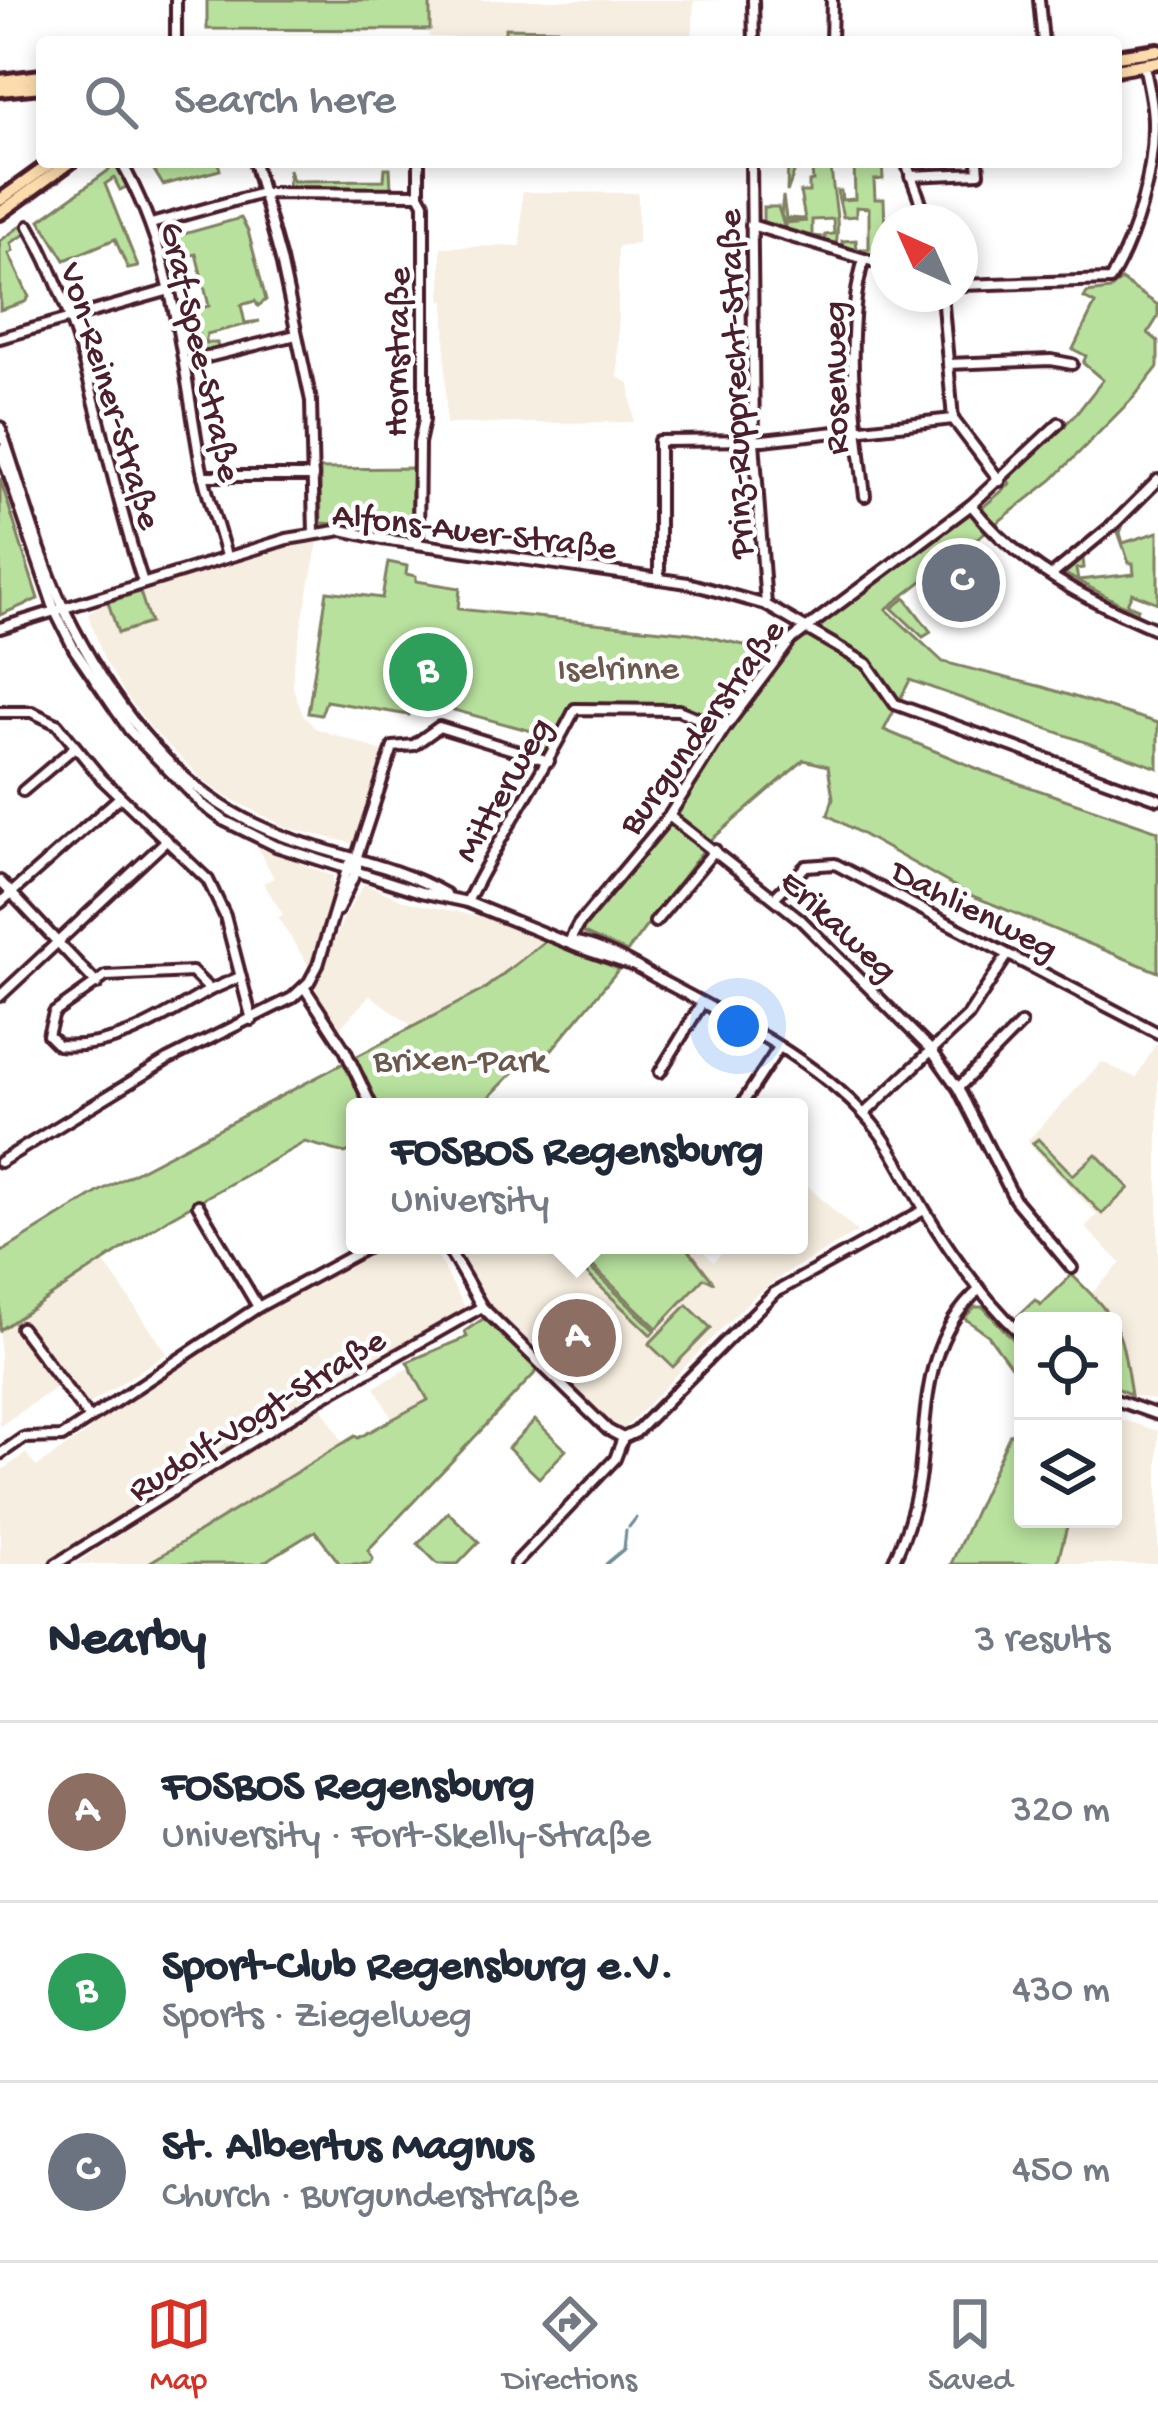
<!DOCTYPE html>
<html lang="en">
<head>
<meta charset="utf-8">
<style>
  :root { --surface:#fff; --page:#f2f2f3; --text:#1f2937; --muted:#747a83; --line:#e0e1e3; --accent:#d93025 }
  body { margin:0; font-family:"Gochi Hand",sans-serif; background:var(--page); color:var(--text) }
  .controls { position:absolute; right:36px; bottom:36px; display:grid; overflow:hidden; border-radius:12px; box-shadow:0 6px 18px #0003 }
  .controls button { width:108px; height:108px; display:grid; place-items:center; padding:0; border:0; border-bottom:3px solid var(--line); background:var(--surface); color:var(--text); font:60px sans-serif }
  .compass { position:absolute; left:870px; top:204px; width:108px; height:108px; border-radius:50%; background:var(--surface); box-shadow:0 6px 18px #0003; rotate:315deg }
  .you { position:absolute; left:738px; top:1026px; width:42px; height:42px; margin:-30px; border:9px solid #fff; border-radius:50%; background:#1a73e8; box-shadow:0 0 0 18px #1a73e833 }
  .badge { display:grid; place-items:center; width:78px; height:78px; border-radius:50%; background:var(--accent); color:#fff; font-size:39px; font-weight:700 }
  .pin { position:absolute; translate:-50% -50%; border:6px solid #fff; box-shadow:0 3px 12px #0006 }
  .popup { position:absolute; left:346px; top:1098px; width:462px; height:156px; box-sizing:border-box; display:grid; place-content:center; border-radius:12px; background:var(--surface); filter:drop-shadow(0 3px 9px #0005); font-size:39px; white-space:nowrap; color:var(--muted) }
  .popup b { font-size:45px; color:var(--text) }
  .popup::after { content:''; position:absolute; left:50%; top:100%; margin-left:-24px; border:24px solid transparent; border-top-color:var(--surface) }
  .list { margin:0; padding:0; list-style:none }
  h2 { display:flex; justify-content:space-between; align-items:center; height:156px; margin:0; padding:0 48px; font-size:51px }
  h2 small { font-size:39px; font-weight:400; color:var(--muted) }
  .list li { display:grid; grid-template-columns:78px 1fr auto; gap:36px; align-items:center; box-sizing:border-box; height:180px; padding:0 48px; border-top:3px solid var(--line) }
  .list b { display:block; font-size:45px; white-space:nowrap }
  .list p { margin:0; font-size:39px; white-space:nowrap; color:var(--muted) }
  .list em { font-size:39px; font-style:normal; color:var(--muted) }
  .icon { flex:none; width:66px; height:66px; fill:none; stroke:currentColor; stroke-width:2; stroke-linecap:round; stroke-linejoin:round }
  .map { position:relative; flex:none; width:1158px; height:1564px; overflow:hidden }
  .search { position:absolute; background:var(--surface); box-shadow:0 6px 18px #0003; left:36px; right:36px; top:36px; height:132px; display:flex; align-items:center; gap:30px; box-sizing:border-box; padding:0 42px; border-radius:12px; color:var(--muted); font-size:45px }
  .sheet { height:696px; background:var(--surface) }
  nav { display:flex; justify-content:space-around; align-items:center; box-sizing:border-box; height:168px; border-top:3px solid var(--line); background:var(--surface); font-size:33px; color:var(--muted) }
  nav a { display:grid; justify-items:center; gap:6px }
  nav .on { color:var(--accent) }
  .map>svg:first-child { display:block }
</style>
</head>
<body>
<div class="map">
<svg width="1158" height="1564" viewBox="0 0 1158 1564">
  <rect width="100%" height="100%" fill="#fff"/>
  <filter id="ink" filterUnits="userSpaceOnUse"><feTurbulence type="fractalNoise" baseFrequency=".00833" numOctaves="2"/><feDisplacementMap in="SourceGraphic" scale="24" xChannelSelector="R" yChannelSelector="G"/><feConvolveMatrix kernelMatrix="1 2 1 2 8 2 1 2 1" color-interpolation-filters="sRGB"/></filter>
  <g filter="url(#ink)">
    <g fill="#f6eee0">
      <path d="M430 0H729L694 1 692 42H506L505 39 429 37Z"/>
      <path d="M522 192 638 193V244L618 246V377L629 383 634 422 446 424 445 301 441 300V247L521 246Z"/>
      <path d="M319 536 293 669V688L303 715 315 728 385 752 355 844 288 828 225 796 200 777 151 728 125 694 104 659 88 614 108 599 294 540Z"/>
      <path d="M257 847 333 876 332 904 309 966 278 918 283 914 263 883 274 878Z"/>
      <path d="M364 884 408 902 492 919 546 940 483 990 415 1028 370 995 340 1028 320 1001 315 985 344 918Z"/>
      <path d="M1155 1045 1158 1046V1401L1131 1395 1121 1332 1113 1316 1091 1294 1121 1263 1085 1227 1097 1215 1027 1141 1102 1062 1136 1078Z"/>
      <path d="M799 1178 857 1232 786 1273 752 1298 621 1432 492 1312 456 1256 476 1245H698L713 1262 730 1245H799Z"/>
      <path d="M375 1245H431L466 1309 311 1393 159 1496 47 1564H0V1472L26 1453 36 1467 89 1431 86 1424 260 1307Z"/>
      <path d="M103 1261 167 1353 86 1406 59 1385 0 1426V1330Z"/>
      <path d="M408 1368 426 1401 392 1419 375 1387Z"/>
      <path d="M320 1403 343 1443 147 1564H75Z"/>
      <path d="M1113 1417 1158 1431V1564H1057L1069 1519H1113Z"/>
    </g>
    <g fill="#b8e19e" stroke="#818064" stroke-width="3">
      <path d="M207 0H430V30L207 29Z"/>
      <path d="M505 28 557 29V42H505Z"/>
      <path d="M105 162H114L128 186 120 190 114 178 105 184 138 267 128 269 115 239 65 260 40 220 109 170Z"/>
      <path d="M149 162H218L220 170 163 185Z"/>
      <path d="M788 162H831C831 190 841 218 836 245L825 241V235L834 234 833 219 812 220V236L821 237 818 241 763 226V207H778L785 229V223L807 221H784L781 215 783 196 786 218 805 219 800 192H809V182L813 181 812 170H795L787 192Z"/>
      <path d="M854 162H882L883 179 874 180 875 199H884L885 230 879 232 880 255 886 256V261L842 248V241L856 240 857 249H869V208L856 207V216L843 217 837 191H841L842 200 855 199Z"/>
      <path d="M385 168H390L391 188 292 189 288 185 289 169 292 181 384 180Z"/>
      <path d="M241 218 248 231 266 300 258 306 255 301 241 305 245 323 260 321 207 334 205 343H217L218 349 189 356 187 348 200 344 193 310 209 306 196 254 179 258 173 237Z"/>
      <path d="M22 225 27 233 11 243 13 251 9 254 29 297 25 302 0 310V241Z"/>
      <path d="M1121 280 1158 305V317L1148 333 1158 341V367L1134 397 1052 480 886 609 943 662 1043 687 1158 723V768L910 680 884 730 983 771 1158 831V972L970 895 828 815 833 798 828 766 804 760 711 840 627 952 581 932 668 826 747 703 793 643 965 515 982 508 1010 484 1008 480 1077 413 1103 380 1083 363 1086 356 1073 349 1095 304 1084 298 1087 293 1110 290Z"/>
      <path d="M413 468 411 528 321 523 320 469Z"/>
      <path d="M0 478 38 599 0 615Z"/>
      <path d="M1124 522 1120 533 1123 543 1158 532V603L1132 593 1127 604 1138 609 1136 612 1065 574 1083 558 1084 568 1076 569 1078 580 1134 574 1133 563H1129L1117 529Z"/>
      <path d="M388 562 407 566 406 574 416 576V581L460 588 458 609 691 633 748 646 769 657 723 724 680 706 572 704 547 752 534 751 535 732 417 700 409 715 326 701 321 715 308 713 327 591 382 598Z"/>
      <path d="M140 592 150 623 118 633 108 602Z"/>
      <path d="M905 598 931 632 923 637 892 608Z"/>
      <path d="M546 940 619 969 548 1054 514 1072 479 1107H355V1149L345 1153 305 1142 169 1218 0 1330V1253L100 1191 483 990Z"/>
      <path d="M1038 1139 1073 1175 1096 1154 1129 1188 1102 1214 1033 1143Z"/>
      <path d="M557 1245H566L655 1330 651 1335Z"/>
      <path d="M594 1245H685L714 1283 704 1278 657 1328 583 1257Z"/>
      <path d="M1072 1275C1122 1324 1120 1326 1131 1395L1113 1386V1321H1023L1018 1316 1035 1300 1041 1305Z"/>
      <path d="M687 1305 711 1328 673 1367 649 1344Z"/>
      <path d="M975 1307H983L1023 1350V1383L988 1335 964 1318Z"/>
      <path d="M486 1317 538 1370 368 1550 373 1559 370 1564H340L315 1531 261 1564H147L355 1436 358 1438 428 1400 407 1362 467 1337 465 1331Z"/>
      <path d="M535 1420 566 1450 539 1478 508 1448Z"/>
      <path d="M1023 1429V1519H1069L1057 1564H951L1010 1434Z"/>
      <path d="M448 1512 479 1542 458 1564H438L418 1544Z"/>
    </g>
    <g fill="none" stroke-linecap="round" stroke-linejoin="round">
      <g stroke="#6d8d97" stroke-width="3">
        <path d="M629 1527 636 1518"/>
        <path d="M606 1564 624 1549 626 1530"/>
      </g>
      <defs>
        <g id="minor">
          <path d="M753 0 754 42"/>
          <path d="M1039 0 1043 42"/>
          <path d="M176 42V0"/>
          <path d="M831 42 832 0"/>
          <path d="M121 162C175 256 182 362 201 466 207 496 218 526 226 556"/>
          <path d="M254 162 281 260 311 401 314 534"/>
          <path d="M751 162 754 441 766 605"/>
          <path d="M906 162 928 222"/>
          <path d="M910 176 979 173 978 162"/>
          <path d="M151 224 262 193 419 194"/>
          <path d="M751 225 888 266"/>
          <path d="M29 226C91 334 103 465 143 582"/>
          <path d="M864 259C843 331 856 423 865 496"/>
          <path d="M960 285 1110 280C1136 237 1154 173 1153 122 1153 103 1148 84 1144 65"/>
          <path d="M942 294 953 419 1000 481"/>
          <path d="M0 338 170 290"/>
          <path d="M187 362 296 335"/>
          <path d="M948 364 1051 360 1072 364"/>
          <path d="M0 427C21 487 37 551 64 609 105 693 169 785 257 825 318 854 387 860 446 894"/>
          <path d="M0 449 55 611 74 649 130 731 203 805 225 821 276 846 421 892 467 902 580 948 631 965"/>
          <path d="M203 476H313"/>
          <path d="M971 505C1019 566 1087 600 1158 630"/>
          <path d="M418 544 419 443 424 420V203L419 194V162"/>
          <path d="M1052 575 1114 524 1158 480"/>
          <path d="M659 579V441L763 440 953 419"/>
          <path d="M0 628 287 539 342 530 382 539 688 583 766 605 867 664 895 704 1158 799"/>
          <path d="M0 712H32L57 724 102 779 208 880 225 916 252 1020"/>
          <path d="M23 791 75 747"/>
          <path d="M669 816 800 919 931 1050 958 1088 1015 1200 1072 1268"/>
          <path d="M0 881 97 984"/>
          <path d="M775 897 806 866 835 864 1158 1033"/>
          <path d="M467 902C500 835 542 775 575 709L678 710 724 729"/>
          <path d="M0 903 120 797"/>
          <path d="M338 910 357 869V856L393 747 414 745 439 727 549 761"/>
          <path d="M655 922 715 850"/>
          <path d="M569 942 578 925 669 816 724 729 791 640 971 505 1059 423"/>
          <path d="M576 942C607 948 633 965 660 980 733 1019 829 1066 879 1132 898 1157 910 1186 926 1212 953 1257 985 1300 1023 1336"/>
          <path d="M192 972 210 990C161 1018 116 1050 58 1045L48 1035 54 1013 106 976Z"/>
          <path d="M304 987 345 1050 372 1107"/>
          <path d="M210 990 240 977"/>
          <path d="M0 996 167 840"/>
          <path d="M660 1072 702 1003"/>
          <path d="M958 1088 1021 1024"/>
          <path d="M740 1107 778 1049"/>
          <path d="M864 1114 968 1016 1007 956"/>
          <path d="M0 1162 167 1060 292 998 309 982 318 965 348 866 357 856"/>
          <path d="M198 1205 258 1307"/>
          <path d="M446 1245 482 1307 608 1430 623 1438"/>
          <path d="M21 1328 89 1418"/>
          <path d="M1113 1399 1158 1415"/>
          <path d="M0 1454 23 1438 62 1437 258 1307 372 1245"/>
          <path d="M56 1564 321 1398 482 1307"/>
          <path d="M515 1564 615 1459 623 1438 636 1432 774 1293 924 1210"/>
          <path d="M892 1564C906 1536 916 1504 920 1473 927 1407 924 1338 980 1289"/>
        </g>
        <g id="major">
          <path d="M1116 56 1158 50"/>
          <path d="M1116 69 1158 62"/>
          <path d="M0 81 42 76"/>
          <path d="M0 90 42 86"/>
          <path d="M0 200 53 162"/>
          <path d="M0 213 70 162"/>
        </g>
      </defs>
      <use href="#minor" stroke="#4a1f2b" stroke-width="16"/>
      <use href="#major" stroke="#4a1f2b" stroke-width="20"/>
      <use href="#minor" stroke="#fff" stroke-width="8"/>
      <use href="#major" stroke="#fcdcac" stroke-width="10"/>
    </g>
  </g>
  <g text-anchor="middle" stroke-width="9" stroke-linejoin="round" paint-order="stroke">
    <g font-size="36" fill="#4a1f2b" stroke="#fff">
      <text transform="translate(204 351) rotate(77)" y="13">Graf-Spee-Straße</text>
      <text transform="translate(394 352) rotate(-89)" y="13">Hornstraße</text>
      <text transform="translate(832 378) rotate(-91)" y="13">Rosenweg</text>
      <text transform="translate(732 384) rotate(-92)" y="13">Prinz-Rupprecht-Straße</text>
      <text transform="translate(114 395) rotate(73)" y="13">Von-Reiner-Straße</text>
      <text transform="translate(475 528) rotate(7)" y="13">Alfons-Auer-Straße</text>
      <text transform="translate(699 725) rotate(-54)" y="13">Burgunderstraße</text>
      <text transform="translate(500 788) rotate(-60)" y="13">Mitterweg</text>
      <text transform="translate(976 907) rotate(27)" y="13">Dahlienweg</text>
      <text transform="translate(841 923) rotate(43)" y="13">Erikaweg</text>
      <text transform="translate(255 1412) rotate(-32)" y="13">Rudolf-Vogt-Straße</text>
    </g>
    <g font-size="36" fill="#6b594e" stroke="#fff">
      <text x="618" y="678">Iselrinne</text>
      <text x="460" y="1070">Brixen-Park</text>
    </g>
  </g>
</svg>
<div class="controls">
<button><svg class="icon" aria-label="locate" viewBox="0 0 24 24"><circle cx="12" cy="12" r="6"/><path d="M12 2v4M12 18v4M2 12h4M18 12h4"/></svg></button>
<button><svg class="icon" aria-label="layers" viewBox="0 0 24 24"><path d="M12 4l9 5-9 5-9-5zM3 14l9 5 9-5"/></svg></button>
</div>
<svg class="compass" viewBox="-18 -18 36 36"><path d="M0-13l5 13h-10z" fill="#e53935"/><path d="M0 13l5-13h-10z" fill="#747a83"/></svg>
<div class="you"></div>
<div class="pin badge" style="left:577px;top:1338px;background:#8d6e63">A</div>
<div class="popup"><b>FOSBOS Regensburg</b>University</div>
<div class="pin badge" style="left:428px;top:672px;background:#2e9e5b">B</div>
<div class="pin badge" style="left:961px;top:583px;background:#6b7280">C</div>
<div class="search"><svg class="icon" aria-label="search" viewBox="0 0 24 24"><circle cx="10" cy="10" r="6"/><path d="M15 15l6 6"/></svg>Search here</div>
</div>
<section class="sheet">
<h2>Nearby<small>3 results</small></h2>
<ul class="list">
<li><span class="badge" style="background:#8d6e63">A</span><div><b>FOSBOS Regensburg</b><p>University · Fort-Skelly-Straße</p></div><em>320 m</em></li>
<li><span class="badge" style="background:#2e9e5b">B</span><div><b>Sport-Club Regensburg e.V.</b><p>Sports · Ziegelweg</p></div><em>430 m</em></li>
<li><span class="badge" style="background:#6b7280">C</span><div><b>St. Albertus Magnus</b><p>Church · Burgunderstraße</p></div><em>450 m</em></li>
</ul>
</section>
<nav>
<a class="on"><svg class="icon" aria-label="map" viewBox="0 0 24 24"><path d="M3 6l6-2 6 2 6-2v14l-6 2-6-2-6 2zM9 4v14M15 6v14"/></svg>Map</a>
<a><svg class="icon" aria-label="directions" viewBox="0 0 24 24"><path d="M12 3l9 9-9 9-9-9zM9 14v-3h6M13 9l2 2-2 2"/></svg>Directions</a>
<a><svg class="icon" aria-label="saved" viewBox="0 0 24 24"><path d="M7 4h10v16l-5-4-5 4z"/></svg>Saved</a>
</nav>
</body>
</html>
